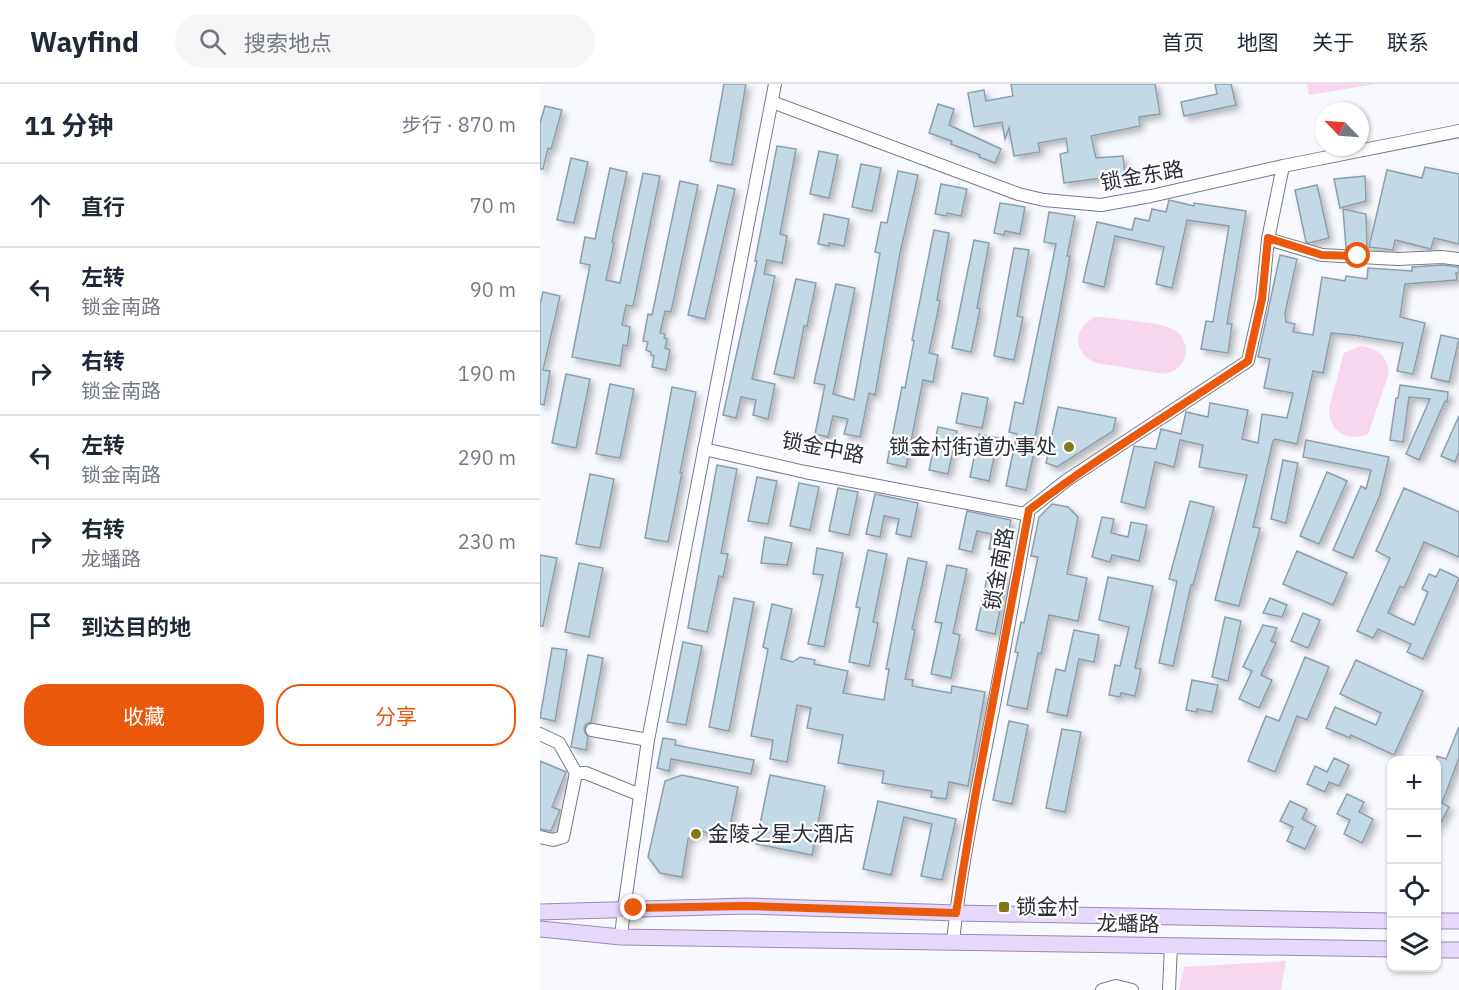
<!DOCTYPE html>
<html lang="zh">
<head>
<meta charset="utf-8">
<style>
  :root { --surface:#fff; --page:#f6f6f7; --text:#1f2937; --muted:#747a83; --line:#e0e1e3; --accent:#ea580c }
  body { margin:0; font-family:"IBM Plex Sans","Noto Sans SC",sans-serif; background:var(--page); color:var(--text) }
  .controls { position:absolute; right:18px; bottom:18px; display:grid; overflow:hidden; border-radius:12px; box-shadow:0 2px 4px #0004 }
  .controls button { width:54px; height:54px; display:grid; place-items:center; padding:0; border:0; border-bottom:2px solid var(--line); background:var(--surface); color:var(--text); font:30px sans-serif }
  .compass { position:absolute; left:775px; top:18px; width:54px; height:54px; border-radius:50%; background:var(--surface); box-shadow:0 2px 4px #0004; rotate:295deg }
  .stop { position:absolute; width:18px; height:18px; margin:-14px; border:4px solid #ea580c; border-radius:50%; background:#fff }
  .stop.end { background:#ea580c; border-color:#fff; box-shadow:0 2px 6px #0008 }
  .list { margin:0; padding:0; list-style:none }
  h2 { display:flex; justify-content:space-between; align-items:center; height:78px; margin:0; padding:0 24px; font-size:26px }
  h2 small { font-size:20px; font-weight:400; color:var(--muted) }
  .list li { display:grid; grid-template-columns:39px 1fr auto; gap:18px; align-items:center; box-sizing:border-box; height:84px; padding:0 24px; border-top:2px solid var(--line) }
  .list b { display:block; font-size:22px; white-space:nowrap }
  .list p { margin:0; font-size:20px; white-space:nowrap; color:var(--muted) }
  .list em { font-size:20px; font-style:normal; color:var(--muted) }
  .actions { display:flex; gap:12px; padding:18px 24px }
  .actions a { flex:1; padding:14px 0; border:2px solid var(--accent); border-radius:24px; text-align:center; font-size:21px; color:var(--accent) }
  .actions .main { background:var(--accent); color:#fff }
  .icon { flex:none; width:33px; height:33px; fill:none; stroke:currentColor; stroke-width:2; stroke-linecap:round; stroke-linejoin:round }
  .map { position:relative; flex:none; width:919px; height:906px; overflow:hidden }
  header { display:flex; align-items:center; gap:36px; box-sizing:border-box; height:84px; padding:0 30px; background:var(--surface); border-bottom:2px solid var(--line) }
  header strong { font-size:28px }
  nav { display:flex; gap:33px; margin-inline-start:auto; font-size:21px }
  .search { width:420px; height:54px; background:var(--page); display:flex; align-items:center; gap:15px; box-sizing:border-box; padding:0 21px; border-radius:33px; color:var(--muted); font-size:22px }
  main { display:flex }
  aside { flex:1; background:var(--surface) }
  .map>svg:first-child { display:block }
</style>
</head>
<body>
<header>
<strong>Wayfind</strong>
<div class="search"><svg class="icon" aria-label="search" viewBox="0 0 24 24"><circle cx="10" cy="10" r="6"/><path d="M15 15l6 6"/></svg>搜索地点</div>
<nav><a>首页</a><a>地图</a><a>关于</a><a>联系</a></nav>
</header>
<main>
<aside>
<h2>11 分钟<small>步行 · 870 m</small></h2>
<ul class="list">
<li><svg class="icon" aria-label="ahead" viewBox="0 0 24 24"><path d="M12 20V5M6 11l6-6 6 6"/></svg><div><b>直行</b></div><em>70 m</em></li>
<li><svg class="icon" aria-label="left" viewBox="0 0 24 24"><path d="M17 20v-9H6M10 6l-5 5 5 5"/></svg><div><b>左转</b><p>锁金南路</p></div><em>90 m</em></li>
<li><svg class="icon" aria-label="right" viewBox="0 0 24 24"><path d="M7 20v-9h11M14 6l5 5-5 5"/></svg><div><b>右转</b><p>锁金南路</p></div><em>190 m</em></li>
<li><svg class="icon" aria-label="left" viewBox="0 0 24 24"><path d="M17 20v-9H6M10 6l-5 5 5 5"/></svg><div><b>左转</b><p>锁金南路</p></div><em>290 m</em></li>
<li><svg class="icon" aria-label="right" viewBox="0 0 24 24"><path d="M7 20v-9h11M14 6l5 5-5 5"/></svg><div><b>右转</b><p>龙蟠路</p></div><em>230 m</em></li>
<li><svg class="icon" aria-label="arrive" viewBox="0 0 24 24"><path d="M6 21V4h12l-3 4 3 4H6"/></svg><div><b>到达目的地</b></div></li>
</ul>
<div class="actions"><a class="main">收藏</a><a>分享</a></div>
</aside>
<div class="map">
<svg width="919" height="906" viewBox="0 0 919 906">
  <defs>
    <filter id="shadow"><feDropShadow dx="4" dy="4" stdDeviation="3" flood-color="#0004"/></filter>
  </defs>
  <rect width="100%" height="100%" fill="#f8f9fe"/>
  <g fill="#f7d6ee">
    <path d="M767 0H835L769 11Z"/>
    <path d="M555 233H563C582 236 616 238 633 245 643 250 648 262 645 273 642 283 634 288 625 290L556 279C532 269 533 244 555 233Z"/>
    <path d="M820 262C837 263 847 272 849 289L828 350C807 359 789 347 789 324L804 269Z"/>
    <path d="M746 877 741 906H639L644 883Z"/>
  </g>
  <g fill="#c4d9e6" stroke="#8b9fac" stroke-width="1.5" filter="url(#shadow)">
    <path d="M184 0H206L192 81 170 77Z"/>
    <path d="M471 0H615L620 30 599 33 600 42 551 52 556 74 583 72 585 91 524 99 520 70 528 68 526 54 498 59 500 68 474 72 469 44 465 55 462 38 434 43 428 9 444 6 446 17 473 12Z"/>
    <path d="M675 0H691L696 21 644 32 641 18 677 10Z"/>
    <path d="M398 20 414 25 409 41 461 65 455 79 439 73 440 71 411 60 412 57 389 49Z"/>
    <path d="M5 22 22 26 11 65 8 64 3 85H0V39Z"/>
    <path d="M237 62 256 65 240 150 247 152 242 179 227 176 224 190 235 192 212 295 235 300 228 335 213 331 216 316 201 313 196 334 183 331 217 177H215Z"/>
    <path d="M279 67 298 71 289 114 270 110Z"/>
    <path d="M31 74 48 78 34 139 17 136Z"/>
    <path d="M321 80 341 84 332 127 312 123Z"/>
    <path d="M885 83 919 90V160L894 154 891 165 855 156 853 166 829 163 847 86 882 94Z"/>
    <path d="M70 84 87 88 72 158 74 159 66 196 80 199 103 89 120 92 93 222 86 221 82 241 90 243 87 262 83 261 80 282 32 273 50 181 40 179 45 153 55 155Z"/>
    <path d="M358 87 378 91 360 169 335 311 329 309 320 353 304 350 308 335 293 332 288 353 275 350 285 301 274 299 296 200 315 204 293 310 314 316 340 169 335 168 341 138 347 139Z"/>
    <path d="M825 92 826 117 800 124 794 95Z"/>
    <path d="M140 97 158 101 131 228 125 227 120 249 125 250 124 254 127 255 125 264 130 266 126 286 112 283 114 272 111 271V268L106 266 108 258 103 257 108 230 112 231Z"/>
    <path d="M401 100 427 105 421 132 407 129 406 132 395 130Z"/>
    <path d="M178 101 195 105 165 235 148 231Z"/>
    <path d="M777 101 789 154 769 159 766 158 755 106Z"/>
    <path d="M629 116 654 122V119L706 127 687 240H692L688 269 661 265 666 237 673 238 689 142 647 136 632 204 616 200 624 163 575 152 564 203 543 198 557 138 592 146 595 134 609 137 612 125 626 128Z"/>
    <path d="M460 119 485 123 480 150 465 147 464 151 454 149Z"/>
    <path d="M803 125 826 130 827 163 818 161 817 165 806 163Z"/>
    <path d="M509 128 535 132 527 172H530L518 237 493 363H495L486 406 466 402 477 350 469 348 475 318 483 320 516 160 504 158Z"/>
    <path d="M284 130 309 135 304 162 289 159V162L278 160Z"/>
    <path d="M394 146 409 149 397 216 400 217 389 269 398 271 393 298 383 296 366 383 347 379 362 303 365 304 374 257 372 256Z"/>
    <path d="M434 156 449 159 437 224 440 225 431 268 412 264Z"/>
    <path d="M474 164 489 166 477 232 483 233 474 276 454 272Z"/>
    <path d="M740 171 757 175 745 229 746 238 755 240 753 248 773 251 782 193 805 197 806 192 827 195 828 184 872 187V183L902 181 919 183V189H916L917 196 865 200 860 233 885 239 873 290 857 287 863 259 813 251 791 249 783 289 773 287 757 360 735 355 733 357 713 443 720 444 699 522 675 516 707 391 659 383 663 361 640 356 634 383 615 378 605 424 581 418 594 362 616 365 621 345 641 350 646 328 668 333 670 319 708 326 702 355 718 359 722 330 747 334 753 309 724 304 730 275 718 273Z"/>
    <path d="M256 195 276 199 267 242H264L254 294 234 290Z"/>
    <path d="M3 208 20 212 3 286 10 287 4 321 0 320V220Z"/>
    <path d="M901 251 919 255 909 298 891 294Z"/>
    <path d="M26 290 50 295 36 364 12 359Z"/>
    <path d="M70 300 94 305 80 374 56 370Z"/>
    <path d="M860 301 908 308 907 318 905 317 879 376 866 370 890 315 869 313 863 358 850 356 856 314H858Z"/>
    <path d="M132 303 156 308 140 389H142L128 458 105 454Z"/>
    <path d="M422 309 448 314 442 344 416 339Z"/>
    <path d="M518 323 576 334 573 347 517 383 506 379Z"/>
    <path d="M919 332V368L915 378 901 372Z"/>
    <path d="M398 343 417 347 408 390 389 386Z"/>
    <path d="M439 350 458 354 449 397 430 393Z"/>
    <path d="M766 356 849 373 840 411 813 474 793 466 821 402 826 405 831 386 763 373Z"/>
    <path d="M743 376 758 379 746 439 731 435Z"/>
    <path d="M177 381 197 385 181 469 188 470 183 493 179 492 167 548 148 544Z"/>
    <path d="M787 388 807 397 779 460 760 452Z"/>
    <path d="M50 390 74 395 60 464 36 460Z"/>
    <path d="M217 393 237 397 228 440 208 437Z"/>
    <path d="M259 399 279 403 270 446 250 442Z"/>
    <path d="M298 404 318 408 309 451 289 447Z"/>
    <path d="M864 404 919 428V473L884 458 864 504 860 502 848 529 874 541 888 508 882 505 889 490 896 493 900 485 919 494 883 575 867 568 871 560 838 545 833 554 817 547 850 474 836 467Z"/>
    <path d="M335 410 378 419 371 453 356 450 359 435 344 432 340 453 326 450Z"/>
    <path d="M650 417 674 423 653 501H651L633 582 619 579 637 497 629 495Z"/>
    <path d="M512 420 528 423 538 433 527 490 547 494 538 537 509 531 501 570 498 569 487 625 467 621 478 569 475 568 481 538 484 539 498 473 491 472 499 433Z"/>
    <path d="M427 427 471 436 464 468 449 465 452 450 437 447 432 468 419 465Z"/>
    <path d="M562 433 574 435 571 449 588 453 591 438 607 441 599 477 572 471 570 478 552 473Z"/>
    <path d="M225 453 252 459 247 481 221 479Z"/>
    <path d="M277 464 303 469 284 563 268 560 283 491 273 490Z"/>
    <path d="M328 466 347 470 333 538 338 539 329 582 309 578 320 524 316 523Z"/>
    <path d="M757 467 807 489 793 521 743 500Z"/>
    <path d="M0 471 17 474 3 542H0Z"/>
    <path d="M368 474 387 478 372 545 375 546 365 595 373 596 372 602 411 609 412 602 445 608 428 702 409 698 406 715 391 713 392 707 342 699 344 687 298 679 303 651 267 644 271 624 257 621 247 678 230 675 233 656 211 652 228 565 223 563 232 520 252 525 241 575 253 578 260 573 275 576 274 580 308 587 303 609 344 616 349 585H346Z"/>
    <path d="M39 479 63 484 49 553 25 548Z"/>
    <path d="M407 481 427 485 413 549 420 551 411 594 391 590 402 539 395 538Z"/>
    <path d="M448 489 467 493 455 550 436 546Z"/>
    <path d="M568 493 613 502 595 584 601 585 595 612 581 609 580 613 569 611 575 581 580 582 589 543 559 536Z"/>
    <path d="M194 514 214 518 189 647 169 643Z"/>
    <path d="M730 514 747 521 742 533 723 529Z"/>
    <path d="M763 529 780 536 768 564 751 557Z"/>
    <path d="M685 533 701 537 688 597 672 593Z"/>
    <path d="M723 541 737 544 731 557 736 559 721 591 732 596 719 624 699 615 712 587 703 583Z"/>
    <path d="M534 546 559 551 554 578 539 575 527 632 507 628 516 585 525 587Z"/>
    <path d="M143 558 162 562 146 641 127 638Z"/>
    <path d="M12 564 27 566 15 637 0 634Z"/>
    <path d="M48 571 63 574 51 638 46 640 44 644 45 649 48 653 46 666 31 663Z"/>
    <path d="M765 573 789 583 767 636 757 632 735 688 708 677 726 632 739 637Z"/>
    <path d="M816 576 883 607 854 671 811 651 810 654 786 644 795 623 836 641 841 629 800 610Z"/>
    <path d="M652 596 678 601 672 628 657 625V628L646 626Z"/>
    <path d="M469 637 488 641 472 720 453 716Z"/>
    <path d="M919 643V674L902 719 909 723 897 746V672L906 675Z"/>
    <path d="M522 645 541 648 525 728 506 724Z"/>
    <path d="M123 654 136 656 135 661 214 676 211 690 131 675 129 687 117 684Z"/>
    <path d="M794 674 809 681 799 702 789 698 785 708 767 700 775 682 787 688Z"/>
    <path d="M0 677 26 688 12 723 20 726 11 747 0 745Z"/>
    <path d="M142 691 198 703 189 747 180 753 162 747 148 755 142 793 120 789 108 773 125 697Z"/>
    <path d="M230 691 285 702 272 771 216 760Z"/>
    <path d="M807 710 824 718 819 728 833 735 822 759 804 750 810 736 797 730Z"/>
    <path d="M338 717 416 735 402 796 381 792 392 740 364 733 351 791 323 785Z"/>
    <path d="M750 717 767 725 762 735 776 742 765 765 747 757 753 743 740 737Z"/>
  </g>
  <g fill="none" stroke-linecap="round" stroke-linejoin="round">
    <defs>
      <g id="minor">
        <path d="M232 18 478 110 504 116 561 121 611 112 743 82 919 47"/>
        <path d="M728 155 782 171 858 175 902 173 919 175"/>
        <path d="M164 365 265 388 485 430 489 426"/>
        <path d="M52 646 108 656"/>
        <path d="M0 650 19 659 36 689"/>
        <path d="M0 753 13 756 23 753 36 689H46L100 711"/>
        <path d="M81 853 84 825 108 656 235 0"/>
        <path d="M413 858C420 785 436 713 450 641 464 570 476 497 489 426L527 396 708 277 722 215 728 155 743 82"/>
        <path d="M562 906 576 902 592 906"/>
        <path d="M629 906 631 861"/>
      </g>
      <g id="major">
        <path d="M0 828 206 822 416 829 852 837"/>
        <path d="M896 837H919"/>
        <path d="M0 845 81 853 852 865"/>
        <path d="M896 866H919"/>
      </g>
    </defs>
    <use href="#minor" stroke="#747b8d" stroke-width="14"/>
    <use href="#major" stroke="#9a8bb5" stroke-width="17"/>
    <use href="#minor" stroke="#fff" stroke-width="12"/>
    <use href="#major" stroke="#e6d7fc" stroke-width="15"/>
  </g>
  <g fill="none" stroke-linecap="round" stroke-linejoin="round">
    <path stroke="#ea580c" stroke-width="8" d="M94 824 206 822 416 829 435 713 489 426C559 372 635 327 708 277L722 215 728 154 782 171 818 172"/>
  </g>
  <g fill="#83771b" stroke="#fff" stroke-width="2">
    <circle cx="529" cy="363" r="6"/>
    <circle cx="156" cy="750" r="6"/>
    <rect x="458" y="817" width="12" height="12" rx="3"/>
  </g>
  <g text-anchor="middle" stroke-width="4.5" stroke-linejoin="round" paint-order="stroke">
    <g font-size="21" fill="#2c2f36" stroke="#fff">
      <text transform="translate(602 92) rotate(-10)" y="7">锁金东路</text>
      <text transform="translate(283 364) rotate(11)" y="7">锁金中路</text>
      <text transform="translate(459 485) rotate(-80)" y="7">锁金南路</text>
      <text transform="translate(588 840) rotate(1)" y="7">龙蟠路</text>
    </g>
    <g font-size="21" fill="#2c2f36" stroke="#fff" text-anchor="start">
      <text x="517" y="370" text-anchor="end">锁金村街道办事处</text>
      <text x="168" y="757">金陵之星大酒店</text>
      <text x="476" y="830">锁金村</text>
    </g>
  </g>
</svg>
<div class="controls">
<button>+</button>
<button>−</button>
<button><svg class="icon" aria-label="locate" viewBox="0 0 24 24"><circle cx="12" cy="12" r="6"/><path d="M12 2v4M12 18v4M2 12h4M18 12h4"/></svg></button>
<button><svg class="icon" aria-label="layers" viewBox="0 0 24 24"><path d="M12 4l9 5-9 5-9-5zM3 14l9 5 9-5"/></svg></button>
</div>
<svg class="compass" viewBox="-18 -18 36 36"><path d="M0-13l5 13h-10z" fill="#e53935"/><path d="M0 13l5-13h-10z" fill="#747a83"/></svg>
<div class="stop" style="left:818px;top:172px"></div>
<div class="stop end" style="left:94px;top:824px"></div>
</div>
</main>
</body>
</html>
